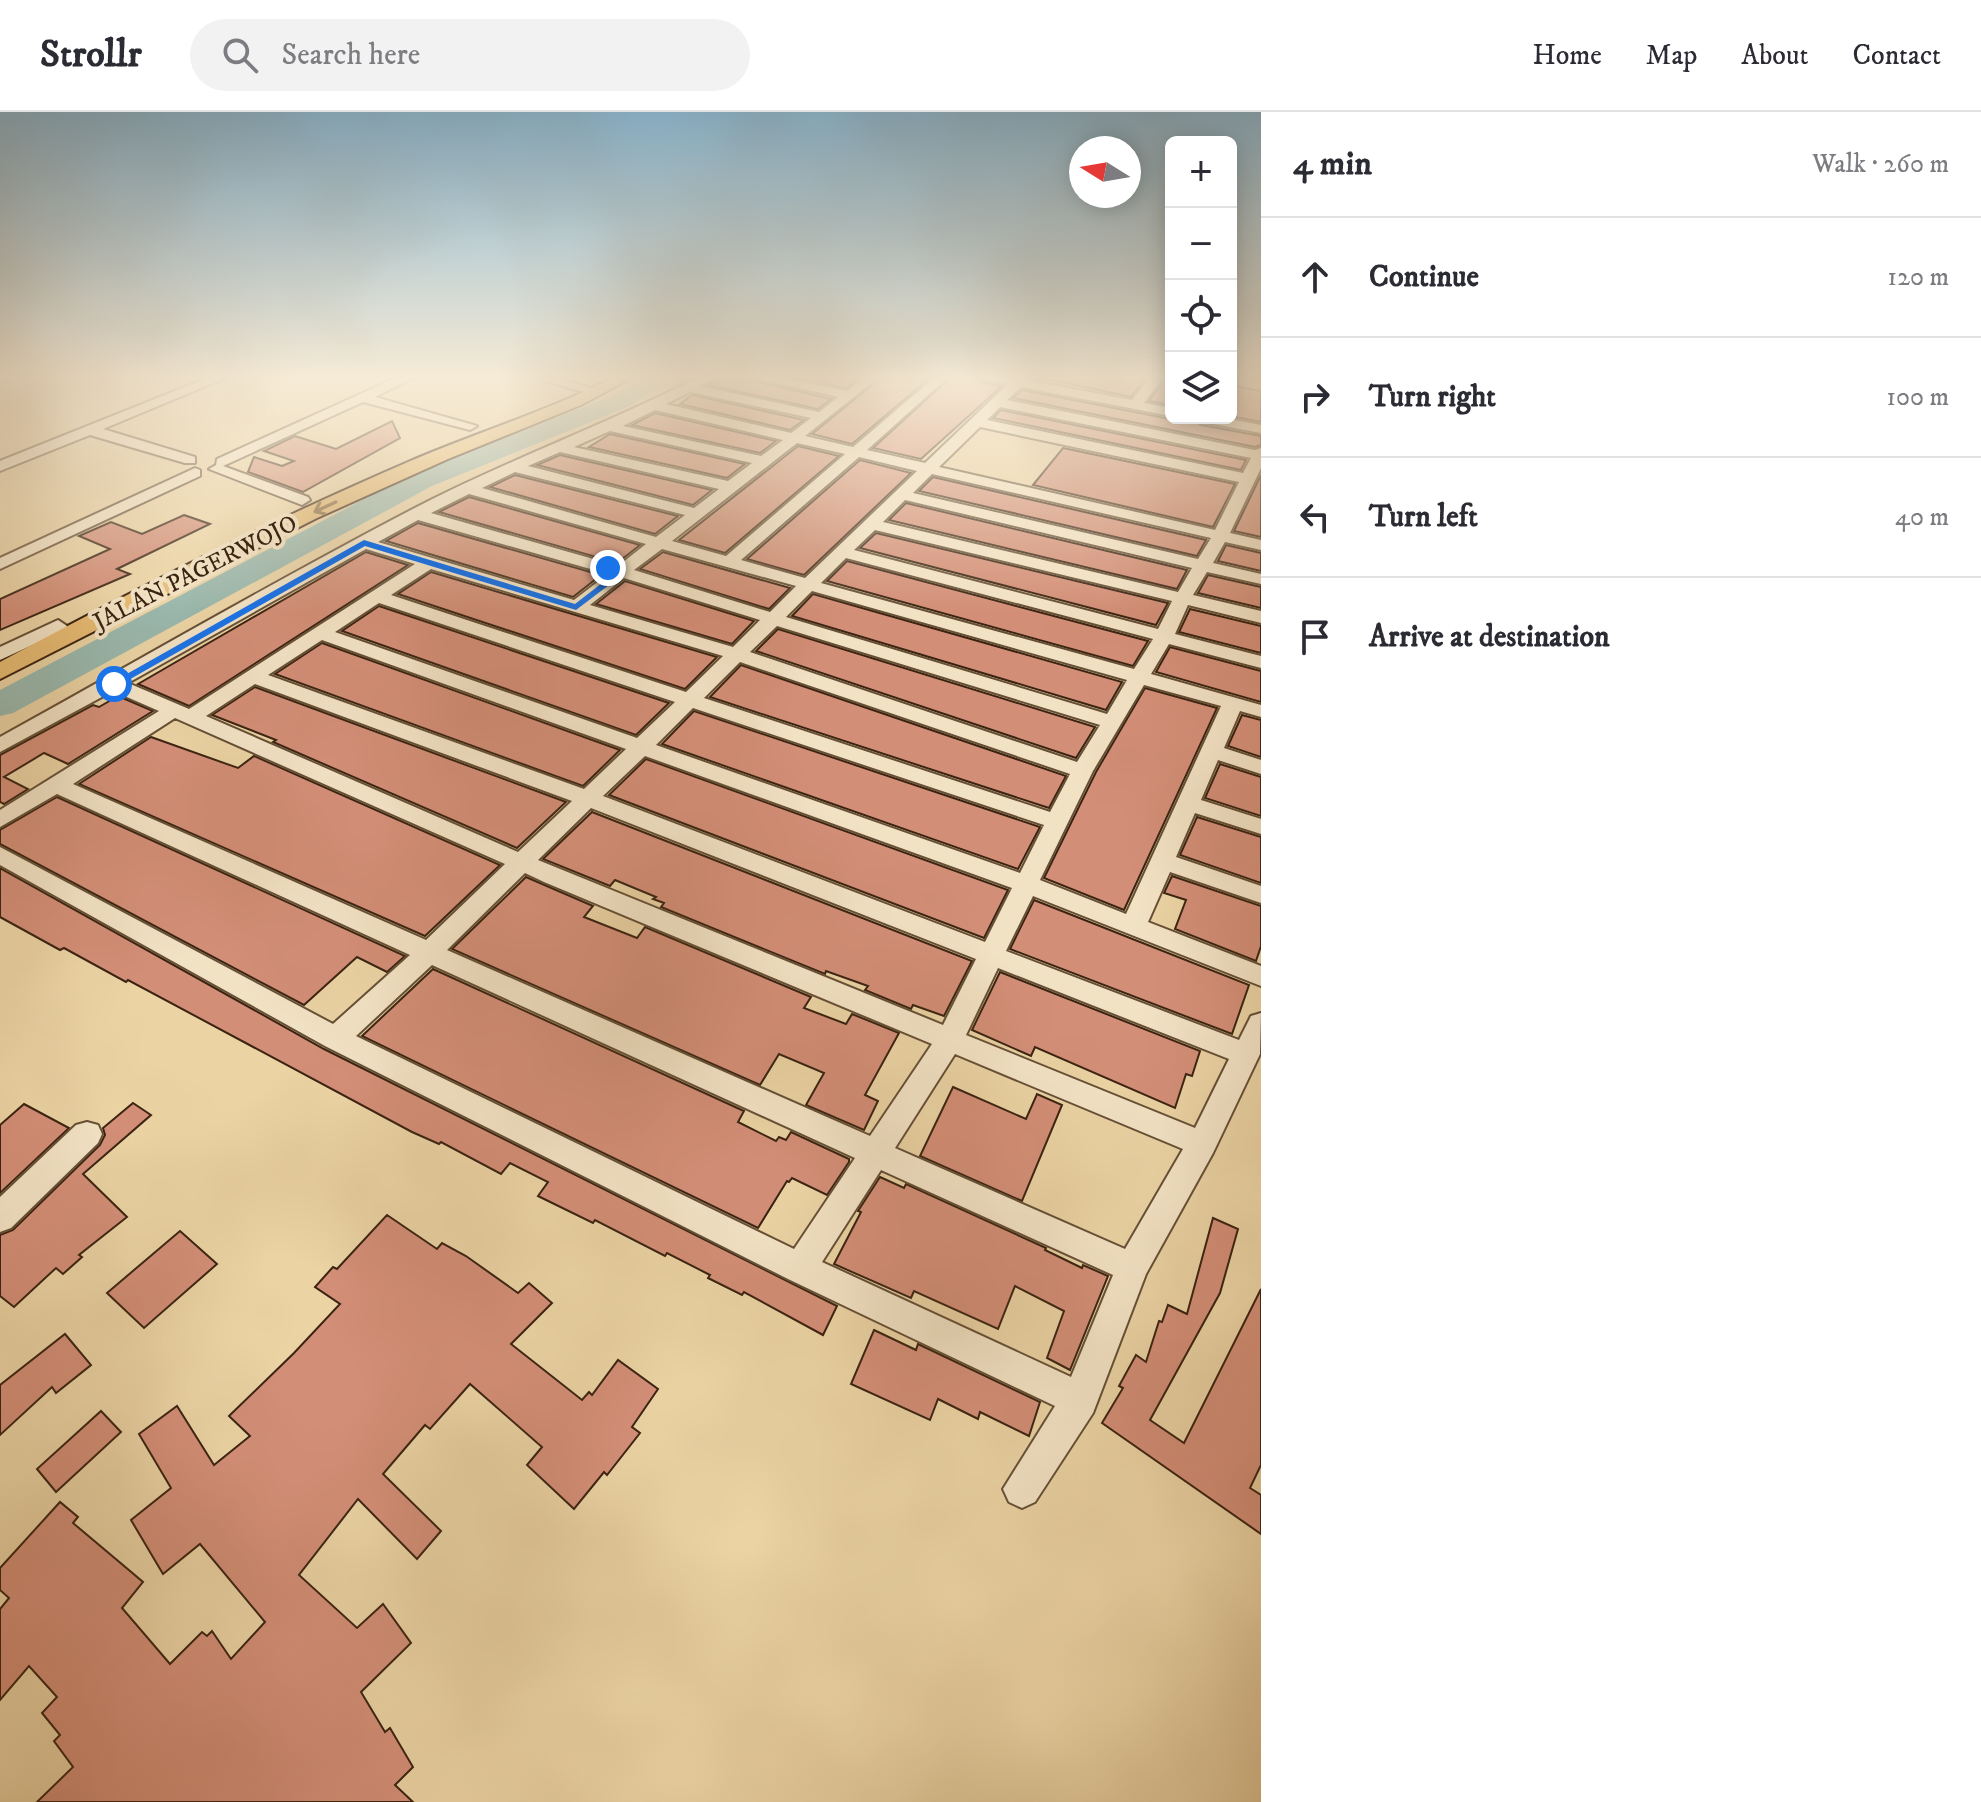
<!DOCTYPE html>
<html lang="en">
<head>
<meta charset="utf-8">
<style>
  :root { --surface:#fff; --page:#f2f2f3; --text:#2b2b33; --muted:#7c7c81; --line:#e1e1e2 }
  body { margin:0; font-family:"IM FELL DW Pica",serif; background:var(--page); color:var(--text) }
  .controls { position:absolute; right:24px; top:24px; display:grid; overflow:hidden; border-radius:12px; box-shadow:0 4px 20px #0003 }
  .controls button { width:72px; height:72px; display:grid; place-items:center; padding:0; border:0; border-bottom:2px solid var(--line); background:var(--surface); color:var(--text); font:40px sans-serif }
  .compass { position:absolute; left:1069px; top:24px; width:72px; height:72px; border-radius:50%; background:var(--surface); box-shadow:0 4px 20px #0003; rotate:281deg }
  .stop { position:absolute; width:24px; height:24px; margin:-18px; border:6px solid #1a73e8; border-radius:50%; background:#fff }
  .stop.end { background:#1a73e8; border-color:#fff; box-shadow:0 2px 8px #0008 }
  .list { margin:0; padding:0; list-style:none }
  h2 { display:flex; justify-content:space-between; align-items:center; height:104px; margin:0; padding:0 32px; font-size:34px }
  h2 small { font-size:26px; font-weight:400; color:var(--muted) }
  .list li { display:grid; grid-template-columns:52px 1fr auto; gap:24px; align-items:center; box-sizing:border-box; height:120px; padding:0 32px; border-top:2px solid var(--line) }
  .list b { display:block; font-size:30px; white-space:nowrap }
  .list em { font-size:26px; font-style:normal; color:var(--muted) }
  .icon { flex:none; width:44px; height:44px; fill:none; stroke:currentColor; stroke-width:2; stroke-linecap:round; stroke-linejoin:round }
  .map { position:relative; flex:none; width:1261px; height:1690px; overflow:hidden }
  header { display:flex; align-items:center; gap:48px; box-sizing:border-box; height:112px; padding:0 40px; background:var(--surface); border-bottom:2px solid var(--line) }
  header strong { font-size:38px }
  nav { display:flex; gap:44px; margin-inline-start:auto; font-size:28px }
  .search { width:560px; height:72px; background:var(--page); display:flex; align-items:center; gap:20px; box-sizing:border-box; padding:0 28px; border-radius:44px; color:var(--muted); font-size:30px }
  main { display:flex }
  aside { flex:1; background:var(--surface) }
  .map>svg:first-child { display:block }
</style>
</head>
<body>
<header>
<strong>Strollr</strong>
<div class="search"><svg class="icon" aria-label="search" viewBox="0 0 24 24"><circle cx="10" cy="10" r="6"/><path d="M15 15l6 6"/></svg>Search here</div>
<nav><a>Home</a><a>Map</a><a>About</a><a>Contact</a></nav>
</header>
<main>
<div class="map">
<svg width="1261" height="1690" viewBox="0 0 1261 1690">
  <rect width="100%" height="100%" fill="#ebd3a4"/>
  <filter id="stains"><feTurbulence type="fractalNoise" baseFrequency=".0025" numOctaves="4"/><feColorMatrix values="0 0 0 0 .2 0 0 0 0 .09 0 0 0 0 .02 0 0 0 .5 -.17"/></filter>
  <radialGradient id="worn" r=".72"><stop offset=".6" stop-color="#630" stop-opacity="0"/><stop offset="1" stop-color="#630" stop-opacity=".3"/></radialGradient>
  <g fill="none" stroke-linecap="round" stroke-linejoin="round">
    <path fill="#99b7ac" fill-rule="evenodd" d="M646 264H675L632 293 432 374 13 601 0 604V578L412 362 614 283Z"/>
  </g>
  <g fill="#d38e77" stroke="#3a2311" stroke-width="2">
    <path d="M720 264H744L746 267 831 287 818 297 708 273Z"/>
    <path d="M786 264H862L846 276Z"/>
    <path d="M883 264H932L852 332 812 322Z"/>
    <path d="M952 264H977L980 270 1002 274 921 347 873 336Z"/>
    <path d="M1033 264H1128L1145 267 1131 285Z"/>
    <path d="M1163 270 1171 272V293L1149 289Z"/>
    <path d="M1235 274 1261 279V310L1231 304V278Z"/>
    <path d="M1022 278 1170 307 1192 306 1201 313 1261 324V333L1255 335 1013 286Z"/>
    <path d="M692 283 804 308 790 318 680 292Z"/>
    <path d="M1001 298 1246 348 1241 358 993 306Z"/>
    <path d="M655 301 776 329 760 341 632 313Z"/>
    <path d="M392 309 400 326 303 380 248 360 254 345 282 354 294 349 264 339 295 324 336 337Z"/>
    <path d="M610 322 745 352 727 366 589 335Z"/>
    <path d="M798 334 839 344 725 441 679 428Z"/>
    <path d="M1063 336 1235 372 1213 415 1033 373Z"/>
    <path d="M560 343 712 378 693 393 537 353Z"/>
    <path d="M860 348 911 361 804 463 747 447Z"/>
    <path d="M515 363 678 404 655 422 490 375Z"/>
    <path d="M1261 363V425L1234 419Z"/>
    <path d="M933 365 1206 428 1197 444 919 379Z"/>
    <path d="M469 385 640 433 617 451 439 400Z"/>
    <path d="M906 391 1187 458 1177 477 889 408Z"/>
    <path d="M184 403 210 412 117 457 130 462 0 518V487L110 437 79 424 111 410 142 422Z"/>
    <path d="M418 411 601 463 573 485 386 429Z"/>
    <path d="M876 421 1168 491 1156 513 860 436Z"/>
    <path d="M1226 433 1261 441V459L1218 449Z"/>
    <path d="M366 440 408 453 189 594 138 572Z"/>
    <path d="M663 440 790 476 769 497 640 457Z"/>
    <path d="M847 449 1148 529 1133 554 827 469Z"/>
    <path d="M431 460 717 545 685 577 398 482Z"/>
    <path d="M1208 463 1261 475V496L1198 481Z"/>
    <path d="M625 469 754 509 732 532 596 492Z"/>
    <path d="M813 482 1122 570 1106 598 792 504Z"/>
    <path d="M379 494 669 591 636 623 342 519Z"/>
    <path d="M1190 497 1261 514V541L1179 520Z"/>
    <path d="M778 517 1095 615 1076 646 756 539Z"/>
    <path d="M322 531 620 638 583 674 275 562Z"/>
    <path d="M1170 535 1261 559V590L1156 560Z"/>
    <path d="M741 553 1066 664 1049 696 710 585Z"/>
    <path d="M255 575 566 690 517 736 273 630 276 628 212 603Z"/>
    <path d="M1145 576 1217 596 1124 798 1044 766 1096 660Z"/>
    <path d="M118 584 153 599 68 652 44 641 4 665 28 677 4 692 0 690V643L93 593 99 595Z"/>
    <path d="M694 599 1040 715 1018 757 662 632Z"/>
    <path d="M1242 603 1261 608V645L1228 634Z"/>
    <path d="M151 625 238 656 254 644 500 753 425 824 79 672Z"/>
    <path d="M646 647 1008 778 984 826 609 683Z"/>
    <path d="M1220 652 1261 665V704L1205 686Z"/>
    <path d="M57 685 405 844 387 860 357 845 304 893 0 732V718Z"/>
    <path d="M592 700 972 849 944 904 913 893 911 897 865 878 868 874 826 859 825 862 661 795 664 791 653 787 656 785 615 768 610 774 543 747Z"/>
    <path d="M1197 705 1261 725V771L1180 743Z"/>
    <path d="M0 756 324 937 837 1194 823 1223 744 1180 742 1183 708 1166 710 1163 667 1141 665 1144 595 1108 593 1111 538 1084 548 1070 510 1051 501 1062 441 1030 439 1032 412 1020 128 868 126 870 64 836 60 838 0 805Z"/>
    <path d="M1172 764 1261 794V834L1256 849 1175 817 1186 788 1164 781Z"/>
    <path d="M526 765 593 794 584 805 637 826 645 815 811 885 804 896 846 912 852 902 899 921 865 983 878 989 864 1018 806 993 824 961 779 942 760 973 452 837Z"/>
    <path d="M1034 788 1249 873 1232 922 1010 837Z"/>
    <path d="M433 857 744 999 738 1010 776 1029 779 1025 786 1028 791 1020 849 1047V1050L827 1083 792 1066 789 1070 787 1069 758 1116 362 924Z"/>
    <path d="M1000 860 1200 939 1192 964 1186 962 1175 996 1035 935 1031 944 972 918Z"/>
    <path d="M953 975 1026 1007 1037 982 1062 993 1022 1089 920 1044Z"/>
    <path d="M133 991 151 1003 83 1062 127 1105 79 1143 82 1145 63 1162 56 1156 14 1195 0 1184V1123L13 1118 100 1033 105 1023 103 1016Z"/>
    <path d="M24 992 69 1016 0 1081V1013Z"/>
    <path d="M880 1065 904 1076 906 1072 1046 1136 1045 1138 1082 1156 1083 1153 1108 1164 1070 1258 1047 1246 1064 1199 1015 1174 998 1217 914 1179 911 1186 834 1152 861 1100 858 1099Z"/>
    <path d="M387 1103 437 1137 442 1131 466 1144 518 1181 529 1171 552 1191 511 1232 582 1288 589 1280 592 1283 618 1248 658 1277 632 1315 640 1321 607 1363 604 1360 574 1397 527 1353 542 1335 470 1272 430 1317 425 1313 383 1362 441 1419 417 1447 358 1387 299 1463 357 1516 383 1492 411 1531 361 1580 385 1620 390 1616 413 1655 395 1673 413 1690H37L73 1655 54 1629 60 1623 42 1601 57 1585 29 1554 0 1588V1497L9 1486 0 1478V1456L60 1390 78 1405 73 1411 143 1470 122 1496 170 1552 202 1520 207 1524 212 1519 231 1547 265 1510 200 1432 163 1462 131 1408 171 1376 139 1322 177 1294 214 1353 250 1324 229 1304 294 1241 340 1192 315 1175 333 1155 337 1157Z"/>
    <path d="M1213 1106 1238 1117 1220 1181 1150 1308 1184 1331 1261 1177V1353L1250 1376 1261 1383V1422L1102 1311 1123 1276 1119 1274 1136 1243 1146 1250 1159 1209 1162 1210 1168 1193 1187 1202Z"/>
    <path d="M180 1119 217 1152 144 1216 107 1181Z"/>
    <path d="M874 1218 916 1238 918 1232 1040 1290 1029 1324 980 1300 978 1307 938 1287 930 1308 851 1272Z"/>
    <path d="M65 1222 91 1253 56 1281 52 1275 0 1323V1273Z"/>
    <path d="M101 1299 121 1320 56 1380 37 1357Z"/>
  </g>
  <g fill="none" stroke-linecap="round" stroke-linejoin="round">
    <defs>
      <g id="minor">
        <path d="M212 264H230L103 317 195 345V351H185L90 323 0 359V349Z"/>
        <path d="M400 264H417L375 285 477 314 470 318 363 290 223 354 308 385 310 388 302 393 209 357 216 353 217 347Z"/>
        <path d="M529 264H550L604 280 597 284Z"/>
        <path d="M701 264H717L700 274 819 300 838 285 747 264H772L847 279 866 264H880L805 324 853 335 936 264H949L867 338 925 351 1008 272 981 267 980 264H1030L1027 268 1132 288 1151 264H1164L1144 291 1171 296V304L1021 275 1007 288 1255 338 1261 336V356L1230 421 1261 428V438L1225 430 1213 451 1261 462V472L1207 460 1193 483 1261 499V511L1188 493 1175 522 1261 544V556L1169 532 1151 562 1261 593V605L1240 599 1224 636 1261 648V662L1218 648 1201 688 1261 707V722L1195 701 1176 745 1261 774V791L1170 760 1148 810 1261 854V874L1033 784 1006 839 1239 928 1251 904 1261 901 1260 942 1213 1041 1146 1162 1093 1301 1035 1390 1022 1396 1009 1390 1003 1377 1055 1294 788 1167 325 934 0 753V735L333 912 410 843 57 682 0 715V698L159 599 113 579 0 640V625C136 550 271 471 409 399 504 349 606 313 701 264ZM690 280 811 306 791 321 666 292ZM1000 295 1251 346 1243 361 987 308ZM655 298 783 328 761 344 623 314ZM980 315 1239 370 1215 418 939 355ZM610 319 752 351 728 369 574 335ZM797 331 845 342 726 444 672 429ZM560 340 719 377 694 396 528 354ZM859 345 917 359 805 466 741 448ZM515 360 685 403 656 425 482 376ZM932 362 1211 426 1198 447 913 381ZM469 382 646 432 618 454 431 401ZM905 388 1192 456 1178 480 883 410ZM418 408 608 462 574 488 378 430ZM875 418 1172 489 1158 517 854 438ZM366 437 415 452 189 597 128 571ZM662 437 796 474 770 500 634 458ZM846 446 1153 527 1134 557 821 471ZM431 457 723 544 686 580 391 483ZM624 466 760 508 733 535 590 493ZM812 479 1127 568 1107 602 786 505ZM379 491 675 590 637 626 335 520ZM777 514 1100 613 1077 650 750 540ZM322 528 626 637 584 677 268 563ZM740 550 1070 662 1050 700 704 586ZM255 572 572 689 518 740 206 604ZM1144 573 1221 594 1126 802 1040 768 1093 659ZM693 596 1044 713 1020 761 656 633ZM175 606 505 752 426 828 73 672ZM645 644 1012 776 985 830 603 684ZM591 696 976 847 943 913 538 748ZM525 761 544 770 932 932 870 1024 447 838ZM432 853 855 1046 794 1137 356 924ZM998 856 1229 947 1195 1016 966 923ZM955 942 1183 1037 1125 1137 895 1036ZM881 1058 1113 1163 1071 1265 822 1150Z"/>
        <path d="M1231 264H1242L1231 273Z"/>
        <path d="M1195 306H1225L1261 313V321L1202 310Z"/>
        <path d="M195 356 200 358V364L0 457V446Z"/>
        <path d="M58 508 67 514 65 518 0 548V535Z"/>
        <path d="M87 1010 98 1013 102 1022 98 1031 11 1116 0 1120V1085L76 1013Z"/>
      </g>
      <path id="major" d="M616 264H635L581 293 448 347 317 406 0 567V550C133 478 269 410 408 350 477 320 549 299 616 264Z"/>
    </defs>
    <use href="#minor" stroke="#664f36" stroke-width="4"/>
    <use href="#major" stroke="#3a2311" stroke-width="4"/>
    <use href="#minor" fill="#f2e2c4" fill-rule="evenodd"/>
    <use href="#major" fill="#e6ba72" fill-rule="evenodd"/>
  </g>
  <defs><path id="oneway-shaft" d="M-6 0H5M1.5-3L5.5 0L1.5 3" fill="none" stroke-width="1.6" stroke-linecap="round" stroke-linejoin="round" transform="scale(2)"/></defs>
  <use stroke="#87673d" href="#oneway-shaft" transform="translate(325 395) rotate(155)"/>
  <linearGradient id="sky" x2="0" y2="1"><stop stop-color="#88b5d0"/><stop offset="0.53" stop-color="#f6ebd6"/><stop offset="1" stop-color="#f6ebd6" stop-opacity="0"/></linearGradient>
  <rect width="1261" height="500" fill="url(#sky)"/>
  <path fill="#1a73e8" d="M364 428 575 492 615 461 605 458V454L626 460 576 498 365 434 118 574 109 572Z"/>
  <g text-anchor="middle" stroke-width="8" stroke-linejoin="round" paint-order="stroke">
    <g font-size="24" fill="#3a2311" stroke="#f2e2c4">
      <text transform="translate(195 460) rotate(-27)" y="8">JALAN PAGERWOJO</text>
    </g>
  </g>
  <rect width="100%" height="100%" filter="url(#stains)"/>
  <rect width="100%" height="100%" fill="url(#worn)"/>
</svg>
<div class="controls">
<button>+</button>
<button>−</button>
<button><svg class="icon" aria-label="locate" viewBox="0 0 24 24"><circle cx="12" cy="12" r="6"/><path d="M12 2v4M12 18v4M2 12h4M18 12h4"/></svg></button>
<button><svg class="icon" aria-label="layers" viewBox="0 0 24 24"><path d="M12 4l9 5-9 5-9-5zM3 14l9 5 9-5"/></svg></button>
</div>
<svg class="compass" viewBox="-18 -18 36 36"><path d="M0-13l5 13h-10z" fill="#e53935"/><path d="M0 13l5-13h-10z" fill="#7c7c81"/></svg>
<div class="stop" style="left:114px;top:572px"></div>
<div class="stop end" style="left:608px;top:456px"></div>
</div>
<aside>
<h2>4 min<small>Walk · 260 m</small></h2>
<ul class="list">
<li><svg class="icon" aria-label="ahead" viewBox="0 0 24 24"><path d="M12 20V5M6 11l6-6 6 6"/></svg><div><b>Continue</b></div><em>120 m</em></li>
<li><svg class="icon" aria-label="right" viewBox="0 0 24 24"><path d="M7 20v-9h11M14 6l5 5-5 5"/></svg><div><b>Turn right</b></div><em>100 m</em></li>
<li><svg class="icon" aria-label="left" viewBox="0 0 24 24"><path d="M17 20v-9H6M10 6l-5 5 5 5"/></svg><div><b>Turn left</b></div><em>40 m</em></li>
<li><svg class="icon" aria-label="arrive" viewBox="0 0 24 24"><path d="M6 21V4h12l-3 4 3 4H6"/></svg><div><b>Arrive at destination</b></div></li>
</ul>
</aside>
</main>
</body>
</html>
